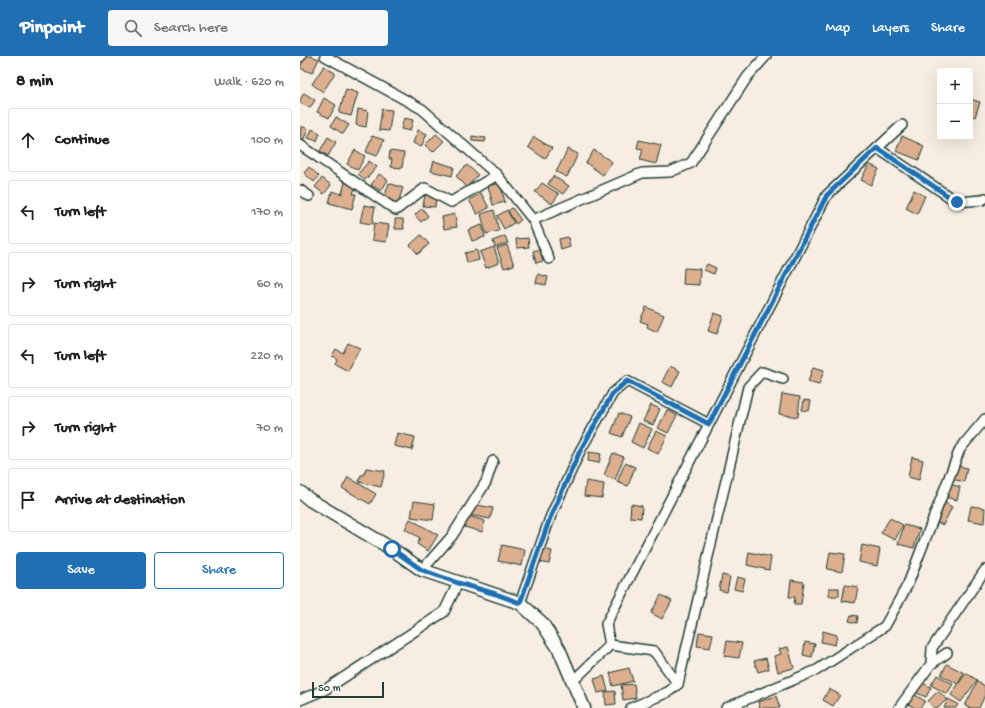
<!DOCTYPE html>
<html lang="en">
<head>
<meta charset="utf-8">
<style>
  :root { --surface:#fff; --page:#f6f6f6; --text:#202124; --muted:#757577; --line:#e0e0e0; --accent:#1f6fb2 }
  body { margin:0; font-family:"Gochi Hand",sans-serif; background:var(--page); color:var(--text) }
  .controls { position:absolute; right:12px; top:12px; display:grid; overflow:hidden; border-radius:4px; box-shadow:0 4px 16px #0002 }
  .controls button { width:36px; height:36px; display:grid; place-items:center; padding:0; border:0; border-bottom:1px solid var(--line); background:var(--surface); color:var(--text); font:20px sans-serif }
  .scale { position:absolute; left:12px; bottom:10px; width:72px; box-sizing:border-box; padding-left:4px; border:2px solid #1f3d34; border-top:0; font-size:11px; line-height:14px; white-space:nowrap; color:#1f3d34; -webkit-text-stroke:3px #fdfcf7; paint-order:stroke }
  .stop { position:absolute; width:12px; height:12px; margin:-9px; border:3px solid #1f6fb2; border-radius:50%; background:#fff }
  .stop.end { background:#1f6fb2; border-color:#fff; box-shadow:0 1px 4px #0008 }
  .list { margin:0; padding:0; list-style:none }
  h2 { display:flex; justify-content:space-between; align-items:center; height:52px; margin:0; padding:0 16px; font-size:17px }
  h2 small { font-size:13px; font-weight:400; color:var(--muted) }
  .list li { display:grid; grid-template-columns:26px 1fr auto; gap:12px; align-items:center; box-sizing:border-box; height:64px; margin:0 8px 8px; padding:0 8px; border:1px solid var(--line); border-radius:4px }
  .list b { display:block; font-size:15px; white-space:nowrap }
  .list em { font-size:13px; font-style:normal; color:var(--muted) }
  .actions { display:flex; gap:8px; padding:12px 16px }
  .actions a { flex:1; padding:9px 0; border:1px solid var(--accent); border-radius:4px; text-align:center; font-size:14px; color:var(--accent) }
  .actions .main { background:var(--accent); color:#fff }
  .icon { flex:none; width:22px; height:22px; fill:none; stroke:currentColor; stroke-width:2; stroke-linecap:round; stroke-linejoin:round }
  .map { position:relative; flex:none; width:685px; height:652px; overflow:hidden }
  header { display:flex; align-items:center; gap:24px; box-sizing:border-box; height:56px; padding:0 20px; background:var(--accent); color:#fff }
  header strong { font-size:19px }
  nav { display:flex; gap:22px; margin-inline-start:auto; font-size:14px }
  .search { width:280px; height:36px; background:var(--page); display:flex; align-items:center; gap:10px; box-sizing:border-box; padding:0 14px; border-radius:4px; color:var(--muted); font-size:15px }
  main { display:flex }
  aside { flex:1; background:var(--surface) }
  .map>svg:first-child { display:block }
</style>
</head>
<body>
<header>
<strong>Pinpoint</strong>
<div class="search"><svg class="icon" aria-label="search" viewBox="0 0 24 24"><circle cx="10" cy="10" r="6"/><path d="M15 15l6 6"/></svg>Search here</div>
<nav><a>Map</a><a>Layers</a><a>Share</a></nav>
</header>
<main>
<aside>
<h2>8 min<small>Walk · 620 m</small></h2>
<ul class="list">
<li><svg class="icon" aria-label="ahead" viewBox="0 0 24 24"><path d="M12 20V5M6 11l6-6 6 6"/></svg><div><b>Continue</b></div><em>100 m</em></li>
<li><svg class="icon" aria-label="left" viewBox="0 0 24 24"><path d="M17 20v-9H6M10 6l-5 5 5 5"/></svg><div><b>Turn left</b></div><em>170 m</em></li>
<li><svg class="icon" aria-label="right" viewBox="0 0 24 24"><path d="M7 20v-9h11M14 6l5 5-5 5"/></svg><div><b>Turn right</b></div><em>60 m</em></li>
<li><svg class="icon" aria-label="left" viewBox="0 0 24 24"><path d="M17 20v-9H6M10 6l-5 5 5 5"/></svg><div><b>Turn left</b></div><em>220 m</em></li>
<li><svg class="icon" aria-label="right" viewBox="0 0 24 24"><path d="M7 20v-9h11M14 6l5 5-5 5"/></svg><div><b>Turn right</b></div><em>70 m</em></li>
<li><svg class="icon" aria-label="arrive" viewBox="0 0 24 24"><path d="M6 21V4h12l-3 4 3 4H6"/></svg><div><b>Arrive at destination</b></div></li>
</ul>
<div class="actions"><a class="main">Save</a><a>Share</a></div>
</aside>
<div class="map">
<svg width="685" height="652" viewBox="0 0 685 652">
  <rect width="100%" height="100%" fill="#f7ede2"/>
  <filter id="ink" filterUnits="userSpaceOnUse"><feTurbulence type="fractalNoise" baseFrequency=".025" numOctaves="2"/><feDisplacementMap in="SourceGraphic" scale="8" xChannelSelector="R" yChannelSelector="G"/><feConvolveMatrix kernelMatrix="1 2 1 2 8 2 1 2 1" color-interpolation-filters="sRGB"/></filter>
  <g filter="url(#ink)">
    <g fill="#ddaf8f" stroke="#1f3d34">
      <path d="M5 0H11L19 3 12 17 0 12Z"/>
      <path d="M24 10 35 17 23 36 12 28Z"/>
      <path d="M46 33 58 37 51 60 39 57Z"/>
      <path d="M4 37 15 44 10 52 0 47V44Z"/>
      <path d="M24 42 36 49 29 62 17 56Z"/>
      <path d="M670 43 680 46 675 61 670 59Z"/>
      <path d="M58 53 68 55 66 71 56 69Z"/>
      <path d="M82 53 92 54 89 75 79 74Z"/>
      <path d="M36 61 49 69 43 78 31 70Z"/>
      <path d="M104 62 113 64 110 75 101 73Z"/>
      <path d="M1 70 8 73 4 83 0 82Z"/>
      <path d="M12 73 20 77 17 85 8 82Z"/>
      <path d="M118 74 127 78 121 91 113 87Z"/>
      <path d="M136 78 144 85 133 96 125 89Z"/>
      <path d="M72 80 84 84 77 100 66 96Z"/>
      <path d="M172 80 186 82 185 86 172 85Z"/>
      <path d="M602 80 624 90 619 104 596 95Z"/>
      <path d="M28 81 36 86 28 100 20 95Z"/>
      <path d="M234 81 252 92 245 103 228 91Z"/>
      <path d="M339 84 361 89 356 108 340 104 343 93 337 92Z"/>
      <path d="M268 93 278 98 267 121 256 116Z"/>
      <path d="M55 94 65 100 58 114 47 108Z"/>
      <path d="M294 94 312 106 303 119 286 107Z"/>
      <path d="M90 95 104 97 102 112 91 111 92 103H89Z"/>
      <path d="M69 105 77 111 65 124 58 118Z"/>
      <path d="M134 105 154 111 152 120 131 115Z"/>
      <path d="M569 108 579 113 571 129 561 124Z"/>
      <path d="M167 109 178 119 167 131 156 120Z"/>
      <path d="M9 111 19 120 14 126 4 117Z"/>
      <path d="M79 118 88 124 81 135 71 129Z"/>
      <path d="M253 120 269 130 263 138 248 128Z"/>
      <path d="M22 122 31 129 24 138 15 131Z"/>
      <path d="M45 126 56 129 53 138H56L52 153 29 147 32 135 42 138Z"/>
      <path d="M89 127 103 132 98 147 84 142Z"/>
      <path d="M200 127 205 146 193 149 188 130Z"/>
      <path d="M242 127 259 138 252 148 235 136Z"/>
      <path d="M614 134 625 140 617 158 606 152Z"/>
      <path d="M181 137 189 152 177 158 169 144Z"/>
      <path d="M125 139 136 140 135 151 123 150Z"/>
      <path d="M64 149 75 151 72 168 60 166Z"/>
      <path d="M122 152 128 160 121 166 115 159Z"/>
      <path d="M212 152 221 164 216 168 208 155Z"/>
      <path d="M194 154 199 175 186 178 181 158Z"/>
      <path d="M207 154 214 167 204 173 197 160Z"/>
      <path d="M155 158 157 171 144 173 142 161Z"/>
      <path d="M95 163H103L104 173H95Z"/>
      <path d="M74 167 89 169 86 186 72 184Z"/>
      <path d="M182 169 185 181 172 185 168 174Z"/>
      <path d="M121 179 129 188 118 198 110 189Z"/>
      <path d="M205 180 208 187 195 191 193 185Z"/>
      <path d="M268 181 270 191 261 194 259 183Z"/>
      <path d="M228 182 229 191 217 192 216 183Z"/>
      <path d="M207 189 214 209 204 212 197 192Z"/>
      <path d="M194 191 199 207 186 212 180 196Z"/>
      <path d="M240 193 243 205 236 207 233 195Z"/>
      <path d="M177 194 179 204 167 207 165 197Z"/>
      <path d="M407 208 416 212 414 218 404 214Z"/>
      <path d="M384 212 400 213 399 229 383 228Z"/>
      <path d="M238 218 248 221 246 229 236 227Z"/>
      <path d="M346 251 364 259 357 276 347 271 348 268 340 265Z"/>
      <path d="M414 257 423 260 417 278 408 275Z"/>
      <path d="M48 287 60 292 48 315 35 308 37 303 32 300 36 293 43 297Z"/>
      <path d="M370 310 380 315 372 331 362 326Z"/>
      <path d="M513 311 524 314 519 329 508 326Z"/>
      <path d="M482 338 500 341 498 361 479 358Z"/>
      <path d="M504 344 511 345 509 355 502 354Z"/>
      <path d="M351 349 360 353 353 369 343 365Z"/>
      <path d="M367 354 377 359 368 377 358 372Z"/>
      <path d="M319 357 330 361 322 381 311 377Z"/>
      <path d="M339 367 352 373 343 392 331 386Z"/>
      <path d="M356 375 367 380 358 398 347 392Z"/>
      <path d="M97 377 115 381 112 394 94 390Z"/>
      <path d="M289 396 301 398 299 407 288 405Z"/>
      <path d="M313 397 324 401 315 424 304 419Z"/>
      <path d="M612 401 623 404 619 424 608 421Z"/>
      <path d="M325 407 335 411 328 430 317 426Z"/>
      <path d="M655 409 667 412 664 426 652 423Z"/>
      <path d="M66 412 85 415 81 431 59 426 61 419H64Z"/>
      <path d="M48 421 76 438 70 448 42 432Z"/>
      <path d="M286 425 304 428 302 442 284 440Z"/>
      <path d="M649 428 660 431 657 444 645 441Z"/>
      <path d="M114 445 135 448 133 464 111 461Z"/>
      <path d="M642 445 652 451 643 469 632 464Z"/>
      <path d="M171 448 193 452 190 463 169 459Z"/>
      <path d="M331 448 342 450 341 462 330 461Z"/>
      <path d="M671 450 685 452 684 467 668 464Z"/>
      <path d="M165 459 185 465 182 476 161 470Z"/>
      <path d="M590 462 603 469 595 484 581 477Z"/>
      <path d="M110 463 138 479 128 495 117 488 120 482 105 473Z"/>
      <path d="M604 469 620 473 614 492 598 488Z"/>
      <path d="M202 489 225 494 222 510 198 505Z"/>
      <path d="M562 489 580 493 577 510 559 506Z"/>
      <path d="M238 492 252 495 249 508 235 505Z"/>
      <path d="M449 496 471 501 469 514 447 509Z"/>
      <path d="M530 496 545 498 542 516 527 513Z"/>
      <path d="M422 519 430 521 427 536 419 534Z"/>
      <path d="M437 521 445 523 442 535 434 533Z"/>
      <path d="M491 524 504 526 501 548H494L495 541H489Z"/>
      <path d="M545 529 558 531 555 547 542 545Z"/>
      <rect x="529" y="532" width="10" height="8"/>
      <path d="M361 539 372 545 362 563 351 557Z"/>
      <path d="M551 559 558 560 557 567 549 565Z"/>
      <path d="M523 575 537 579 535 589 521 586Z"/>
      <path d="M399 576 413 578 410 592 397 590Z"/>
      <path d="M427 585 442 587 439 602 424 600Z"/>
      <path d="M505 586 515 588 512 601 503 599Z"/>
      <path d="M488 591 494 612 478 616 474 600 481 598 479 593Z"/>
      <path d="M466 602 469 613 458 616 454 605Z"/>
      <path d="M647 608 664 617 658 628 641 619Z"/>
      <path d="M329 612 333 625 313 630 310 617Z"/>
      <path d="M666 617 677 624 661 646 651 639Z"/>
      <path d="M637 619 653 628 647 638 631 629Z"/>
      <path d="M304 620 308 635 298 637 294 623Z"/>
      <path d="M620 626 631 631 626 641 615 636Z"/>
      <path d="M677 626 685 630V639L679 652H669L665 650Z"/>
      <path d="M334 628 336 642 323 644 321 629Z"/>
      <path d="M529 633 540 639 533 650 523 644Z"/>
      <path d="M315 635 316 648 306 649 305 636Z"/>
      <path d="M638 635 647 643 638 652H634L628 645Z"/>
      <path d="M612 637 625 645 620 652H615L606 647Z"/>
      <path d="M476 640 480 652H460L458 646Z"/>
      <path d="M648 643 658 648 656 652H644Z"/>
    </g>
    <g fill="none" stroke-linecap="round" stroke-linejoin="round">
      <defs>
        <g id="minor">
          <path d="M25 0 122 53 197 119 233 164 249 203"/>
          <path d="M0 1 1 0"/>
          <path d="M0 89 96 154 125 132 151 146 197 119"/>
          <path d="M577 92 657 146 682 144 685 142"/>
          <path d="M0 134 9 140"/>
          <path d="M233 164 342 117 370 116 391 107 448 20 466 0"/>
          <path d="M122 514 152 480 186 426 193 405"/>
          <path d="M220 547 250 462 280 395 313 337 327 325 409 368"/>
          <path d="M310 589 354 595 378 628"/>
          <path d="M631 608 647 597"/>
          <path d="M273 625 310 589 306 568 527 139 602 69"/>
          <path d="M0 644 26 633 144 556 158 527"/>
          <path d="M331 652 368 636 378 628 448 331 462 316 483 323"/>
          <path d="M426 652 517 614 585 570 608 528 660 393 685 363"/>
          <path d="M599 652 631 608 632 592 685 514"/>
        </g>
        <path id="major" d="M0 436 10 444 92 493 122 514 220 547 242 567 259 593 284 652"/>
      </defs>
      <use href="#minor" stroke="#1f3d34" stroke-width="12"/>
      <use href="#major" stroke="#1f3d34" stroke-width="15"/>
      <use href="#minor" stroke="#fdfcf7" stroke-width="9"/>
      <use href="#major" stroke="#fdfcf7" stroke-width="12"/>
    </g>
  </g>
  <g fill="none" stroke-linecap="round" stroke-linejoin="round" filter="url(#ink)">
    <path stroke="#1f6fb2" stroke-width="5" d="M92 493 122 514 158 527 196 538 220 547 250 462 280 395 313 337 327 325 409 368 527 139 577 92 657 146"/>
  </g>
</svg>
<div class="controls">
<button>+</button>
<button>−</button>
</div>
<div class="scale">50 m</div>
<div class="stop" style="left:92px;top:493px"></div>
<div class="stop end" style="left:657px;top:146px"></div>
</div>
</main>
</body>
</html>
